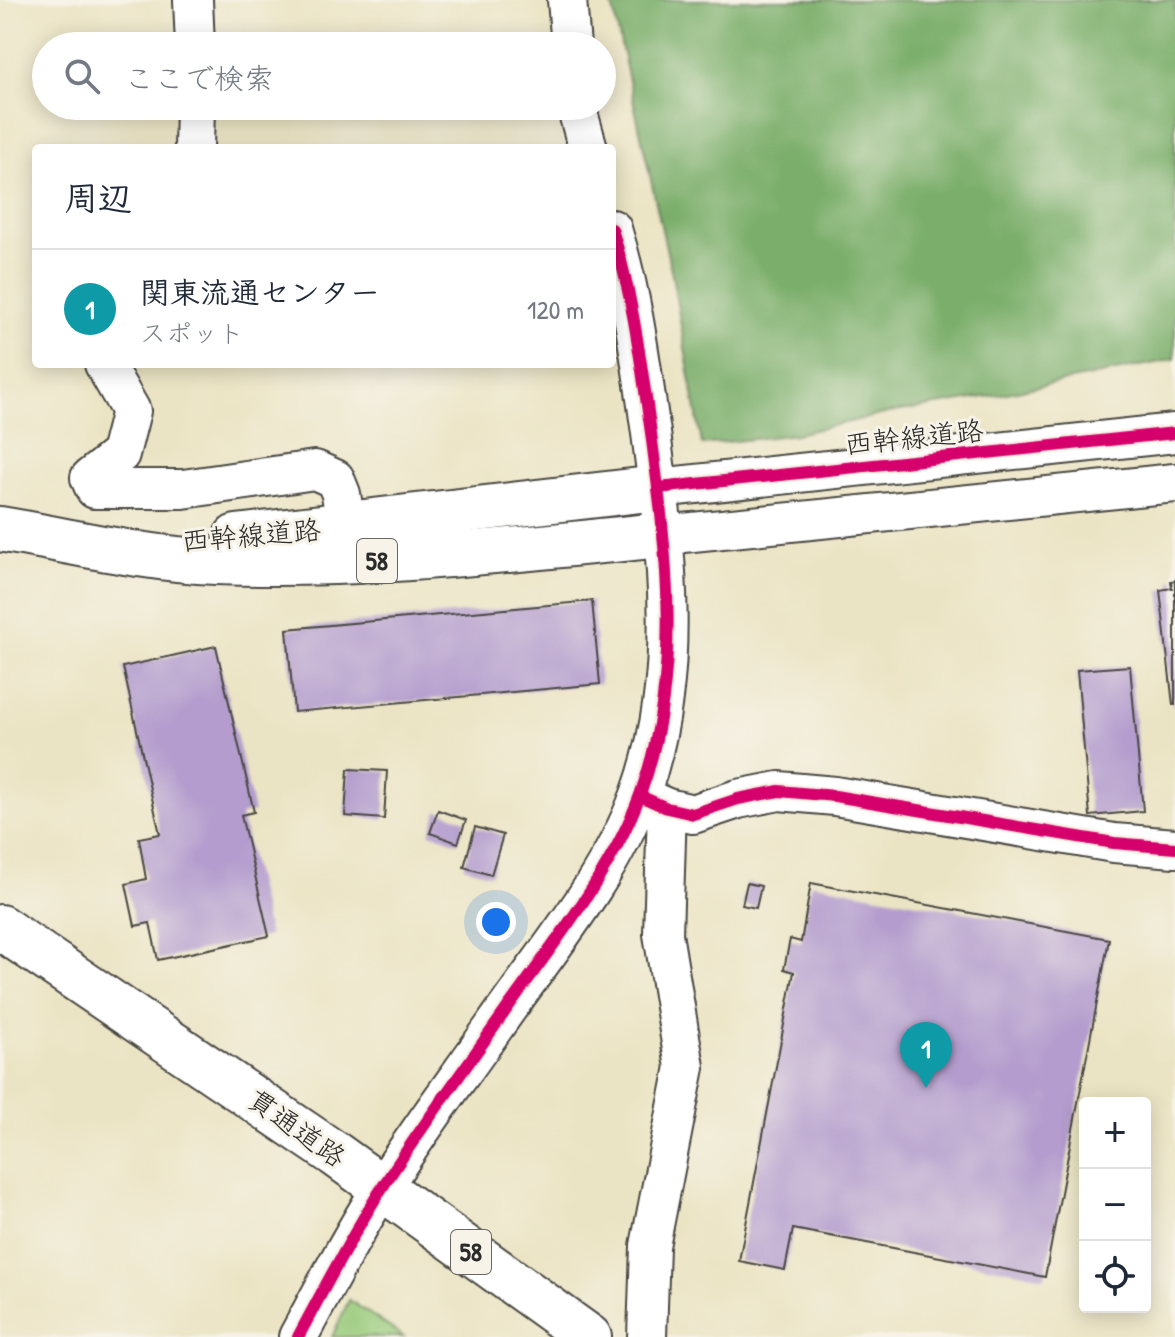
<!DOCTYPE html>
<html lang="ja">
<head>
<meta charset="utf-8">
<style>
  :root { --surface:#fff; --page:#f2f2f3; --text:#1f2937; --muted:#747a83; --line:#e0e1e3; --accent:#7c3aed }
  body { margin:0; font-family:"Patrick Hand","Klee One",sans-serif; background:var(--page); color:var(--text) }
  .controls { position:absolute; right:24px; bottom:24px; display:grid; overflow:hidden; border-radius:8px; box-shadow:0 4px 20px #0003 }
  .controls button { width:72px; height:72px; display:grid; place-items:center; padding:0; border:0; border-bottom:2px solid var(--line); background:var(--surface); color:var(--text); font:40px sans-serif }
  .you { position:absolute; left:496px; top:922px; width:28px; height:28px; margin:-20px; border:6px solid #fff; border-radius:50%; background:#1a73e8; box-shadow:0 0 0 12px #1a73e833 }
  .badge { display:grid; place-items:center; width:52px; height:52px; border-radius:50%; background:var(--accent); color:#fff; font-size:26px; font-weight:700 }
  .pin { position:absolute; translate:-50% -66px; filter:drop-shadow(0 2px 4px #0008) }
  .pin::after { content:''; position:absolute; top:42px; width:28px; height:24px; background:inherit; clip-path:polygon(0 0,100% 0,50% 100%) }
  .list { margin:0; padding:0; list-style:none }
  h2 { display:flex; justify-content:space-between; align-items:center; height:104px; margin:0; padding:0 32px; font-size:34px }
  h2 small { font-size:26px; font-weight:400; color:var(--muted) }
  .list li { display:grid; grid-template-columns:52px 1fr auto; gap:24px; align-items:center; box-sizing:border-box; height:120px; padding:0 32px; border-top:2px solid var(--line) }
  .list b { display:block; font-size:30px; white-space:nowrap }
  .list p { margin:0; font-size:26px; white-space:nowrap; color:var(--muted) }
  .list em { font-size:26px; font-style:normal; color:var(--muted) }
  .icon { flex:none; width:44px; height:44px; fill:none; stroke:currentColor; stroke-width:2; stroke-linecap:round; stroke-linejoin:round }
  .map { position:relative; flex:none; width:1175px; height:1337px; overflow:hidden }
  .search { position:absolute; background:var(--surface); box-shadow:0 4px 20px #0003; left:32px; top:32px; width:584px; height:88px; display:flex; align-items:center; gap:20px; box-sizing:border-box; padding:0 28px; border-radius:44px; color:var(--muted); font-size:30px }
  .panel { position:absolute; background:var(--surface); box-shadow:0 4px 20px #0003; left:32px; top:144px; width:584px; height:224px; border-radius:8px }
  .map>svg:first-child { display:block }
</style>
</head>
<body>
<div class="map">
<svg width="1175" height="1337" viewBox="0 0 1175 1337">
  <rect width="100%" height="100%" fill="#f7f3e8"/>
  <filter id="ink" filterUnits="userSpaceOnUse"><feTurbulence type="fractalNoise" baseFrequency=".0125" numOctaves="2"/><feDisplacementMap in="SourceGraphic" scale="16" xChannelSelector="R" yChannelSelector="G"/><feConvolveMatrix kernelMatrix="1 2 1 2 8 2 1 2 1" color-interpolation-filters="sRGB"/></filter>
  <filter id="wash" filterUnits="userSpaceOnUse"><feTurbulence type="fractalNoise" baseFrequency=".006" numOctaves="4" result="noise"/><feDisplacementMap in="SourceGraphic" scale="32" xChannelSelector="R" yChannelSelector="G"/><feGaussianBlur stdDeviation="1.8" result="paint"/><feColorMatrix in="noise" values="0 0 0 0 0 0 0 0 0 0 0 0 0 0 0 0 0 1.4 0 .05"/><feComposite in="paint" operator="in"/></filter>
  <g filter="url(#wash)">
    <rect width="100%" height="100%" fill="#ebe4c4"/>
    <path fill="#98ca7a" stroke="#627a52" stroke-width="2" d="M349 1300 404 1337H332Z"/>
    <path fill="#7aae6a" stroke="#526c4a" stroke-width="2" d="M611 0H1175V359L997 395 889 413 796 434 702 445 672 275Z"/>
    <g id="blocks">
      <g fill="#b49dce">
        <path d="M1175 580V705H1173L1160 590 1172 588 1171 581Z"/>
        <path d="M592 601 600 684 294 712 287 629Z"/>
        <path d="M216 646 254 812 241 815 269 936 158 960 150 923 135 926 126 884 146 879 139 838 160 834 123 667Z"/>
        <path d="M1130 666 1143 811 1090 816 1077 670Z"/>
        <path d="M348 769 387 771 384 819 345 816Z"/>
        <path d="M438 810 466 820 458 843 430 833Z"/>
        <path d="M475 827 503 835 491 875 464 867Z"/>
        <path d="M747 883 761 886 756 908 742 905Z"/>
        <path d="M811 883 1109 939 1045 1277 793 1229 785 1270 739 1261 794 972 784 969 790 939 801 942Z"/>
      </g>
    </g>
  </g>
  <g filter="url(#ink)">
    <use href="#blocks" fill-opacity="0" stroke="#484742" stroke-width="2"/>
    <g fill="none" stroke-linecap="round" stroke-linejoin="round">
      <defs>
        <g id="minor">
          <path d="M193 0 195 46"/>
          <path d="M567 0 571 46"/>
          <path d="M576 106 588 148"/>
          <path d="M194 148 195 106"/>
          <path d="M104 364 131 411 120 454 90 478 95 489H183L315 470 335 479 341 494 350 551"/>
          <path d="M658 488 1175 433"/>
          <path d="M663 535 1175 483"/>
          <path d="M640 796 667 808 693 814 738 799 779 791 835 796 1114 843 1175 848"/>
          <path d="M298 1337C325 1287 351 1236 382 1188 417 1133 456 1081 494 1027 545 953 608 881 640 795 683 677 667 555 651 433 641 364 633 296 612 229"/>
          <path d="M647 1337 650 1246 685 1067 663 934 667 808"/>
        </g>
        <g id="major">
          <path d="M0 529C72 541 143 559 216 562 365 568 514 549 663 535"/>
          <path d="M236 537 658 488"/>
          <path d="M0 927 335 1154 589 1337"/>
        </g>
      </defs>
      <use href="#minor" stroke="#484742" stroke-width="42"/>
      <use href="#major" stroke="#484742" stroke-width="48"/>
      <use href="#minor" stroke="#fff" stroke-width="38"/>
      <use href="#major" stroke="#fff" stroke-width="44"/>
      <defs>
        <g id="cycleway">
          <path d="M658 488 1175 433"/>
          <path d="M640 796 667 808 693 814 738 799 779 791 835 796 1114 843 1175 848"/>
          <path d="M298 1337C325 1287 351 1236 382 1188 417 1133 456 1081 494 1027 545 953 608 881 640 795 683 677 667 555 651 433 641 364 633 296 612 229"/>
        </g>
      </defs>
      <use href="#cycleway" stroke="#f7f3e8" stroke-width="17"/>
      <use href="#cycleway" stroke="#d6006c" stroke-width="12"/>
    </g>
  </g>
  <g text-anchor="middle" stroke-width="6" stroke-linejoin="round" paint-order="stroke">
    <g fill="#f7f3e8" stroke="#686764" stroke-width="2">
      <rect x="357" y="539" width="40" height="44" rx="6"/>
      <rect x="451" y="1230" width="40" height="44" rx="6"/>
    </g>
    <g font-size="26" font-weight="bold" fill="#2b2b2b">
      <text x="377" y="570">58</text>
      <text x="471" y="1261">58</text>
    </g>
    <g font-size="28" fill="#2b2b2b" stroke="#f7f3e8">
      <text transform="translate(914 437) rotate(-6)" y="10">西幹線道路</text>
      <text transform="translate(251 535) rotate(-5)" y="10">西幹線道路</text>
      <text transform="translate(297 1128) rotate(35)" y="10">貫通道路</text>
    </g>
  </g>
</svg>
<div class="controls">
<button>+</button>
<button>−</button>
<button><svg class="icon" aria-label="locate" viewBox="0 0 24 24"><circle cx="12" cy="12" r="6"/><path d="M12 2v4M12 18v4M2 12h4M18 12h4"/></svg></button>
</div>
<div class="you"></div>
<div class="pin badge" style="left:926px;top:1088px;background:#0f9aa8">1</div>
<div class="search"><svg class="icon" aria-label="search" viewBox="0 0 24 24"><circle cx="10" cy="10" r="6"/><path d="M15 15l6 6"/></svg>ここで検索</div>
<section class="panel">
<h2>周辺<small></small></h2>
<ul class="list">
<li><span class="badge" style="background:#0f9aa8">1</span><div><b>関東流通センター</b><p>スポット</p></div><em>120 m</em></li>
</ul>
</section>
</div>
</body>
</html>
